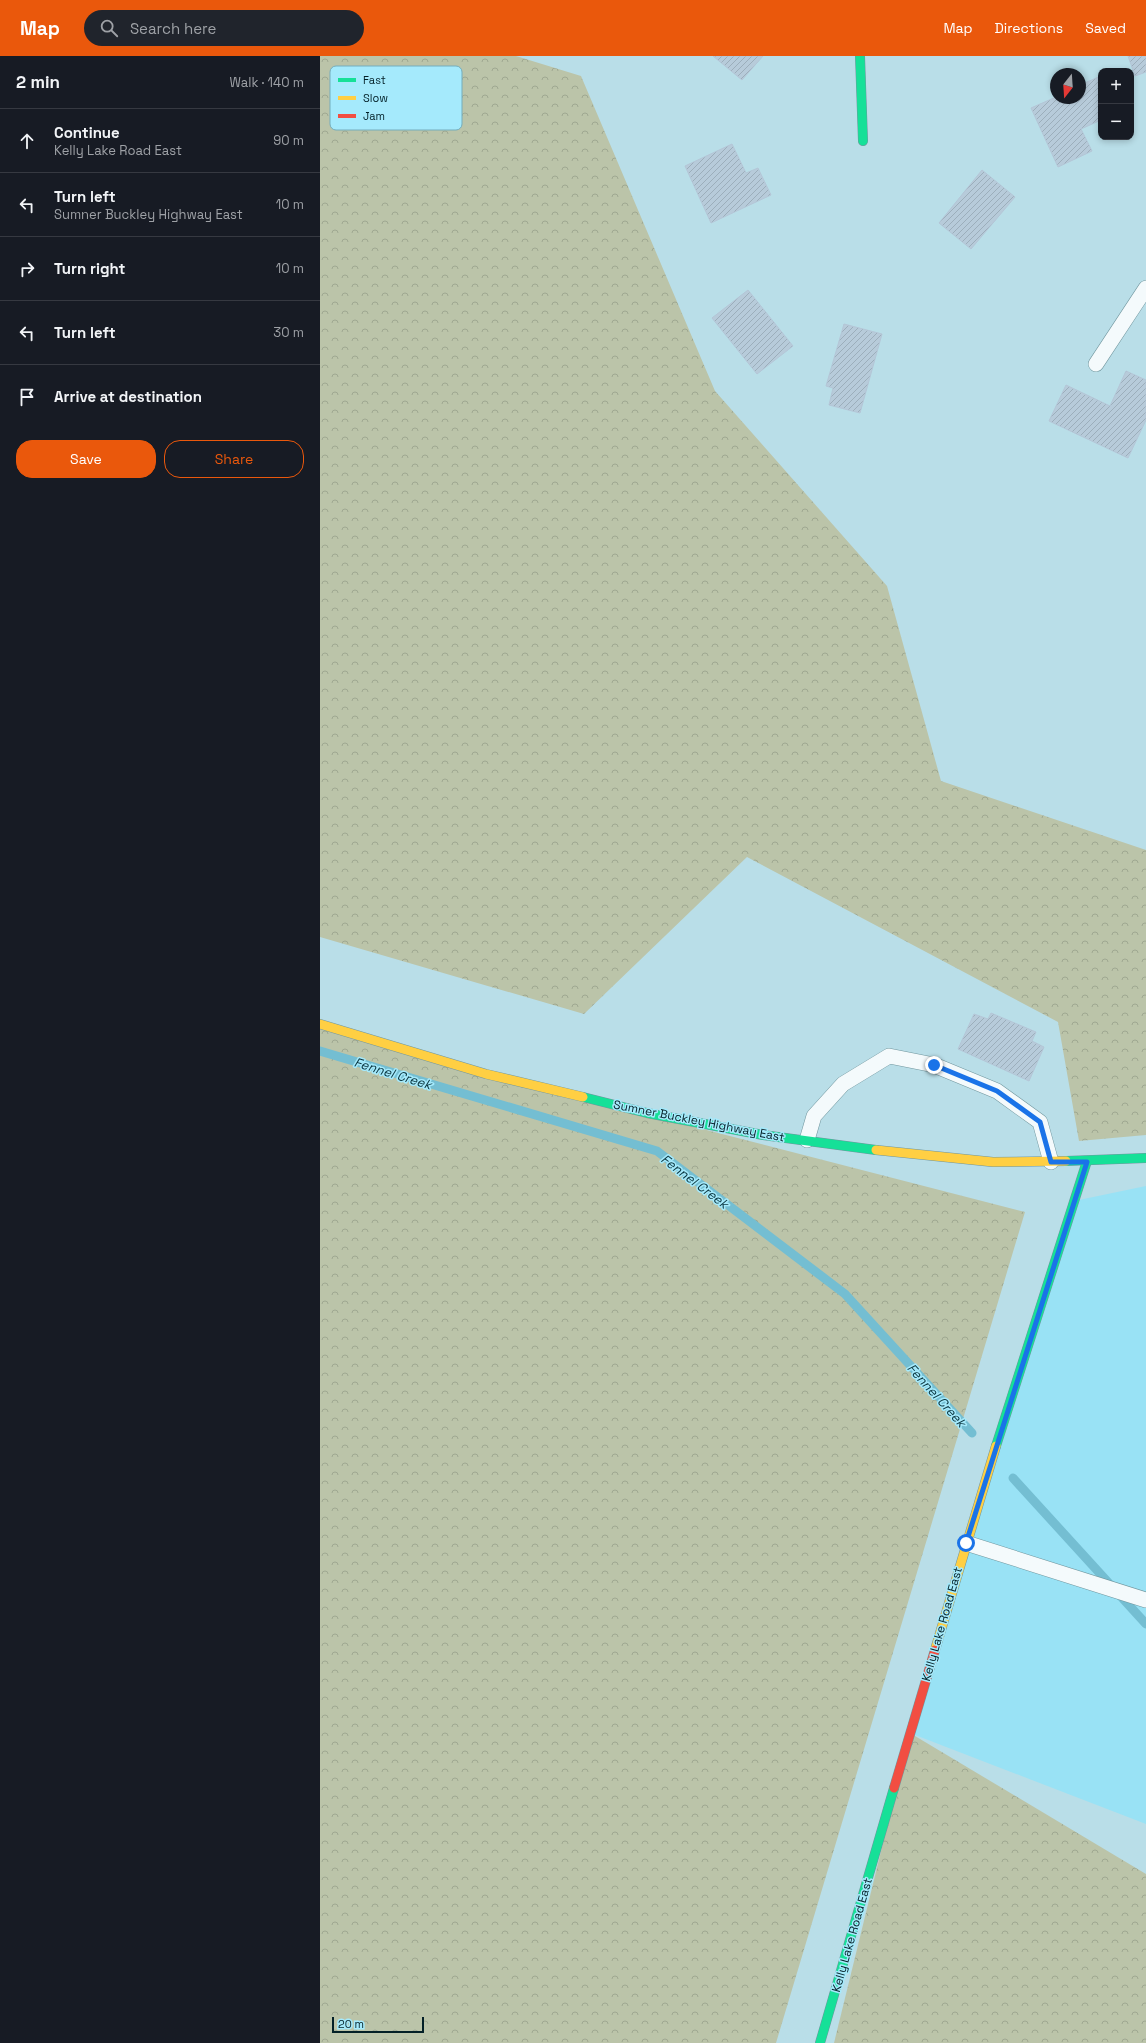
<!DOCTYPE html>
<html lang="en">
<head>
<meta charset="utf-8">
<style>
  :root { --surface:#171b24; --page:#20242c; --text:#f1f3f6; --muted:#9ea1a6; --line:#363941; --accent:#ea580c }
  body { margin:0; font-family:"Space Grotesk",sans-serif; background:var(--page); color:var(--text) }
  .controls { position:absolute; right:12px; top:12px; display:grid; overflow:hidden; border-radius:8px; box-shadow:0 2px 6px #0003 }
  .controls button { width:36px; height:36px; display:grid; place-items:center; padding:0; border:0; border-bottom:1px solid var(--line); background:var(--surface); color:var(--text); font:20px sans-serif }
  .compass { position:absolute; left:730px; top:12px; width:36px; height:36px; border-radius:50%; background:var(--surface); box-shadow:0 2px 6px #0003; rotate:197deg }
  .scale { position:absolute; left:12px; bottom:10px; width:92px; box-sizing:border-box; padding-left:4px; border:2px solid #032027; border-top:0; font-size:11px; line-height:14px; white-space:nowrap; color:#032027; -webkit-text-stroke:3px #a5eafc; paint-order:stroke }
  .stop { position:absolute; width:12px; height:12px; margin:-9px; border:3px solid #1a73e8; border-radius:50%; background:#fff }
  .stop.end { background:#1a73e8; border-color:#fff; box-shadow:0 1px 4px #0008 }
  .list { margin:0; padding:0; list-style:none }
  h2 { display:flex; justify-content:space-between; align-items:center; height:52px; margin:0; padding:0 16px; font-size:17px }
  h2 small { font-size:13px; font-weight:400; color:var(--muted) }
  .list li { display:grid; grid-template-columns:26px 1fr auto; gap:12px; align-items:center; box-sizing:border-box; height:64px; padding:0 16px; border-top:1px solid var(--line) }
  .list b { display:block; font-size:15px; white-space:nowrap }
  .list p { margin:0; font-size:13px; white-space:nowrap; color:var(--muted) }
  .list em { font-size:13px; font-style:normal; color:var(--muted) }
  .actions { display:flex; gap:8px; padding:12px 16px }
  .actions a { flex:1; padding:9px 0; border:1px solid var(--accent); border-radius:16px; text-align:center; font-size:14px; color:var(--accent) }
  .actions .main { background:var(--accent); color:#fff }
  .icon { flex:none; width:22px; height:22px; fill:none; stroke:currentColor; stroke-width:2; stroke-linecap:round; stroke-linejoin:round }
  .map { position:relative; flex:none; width:826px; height:1987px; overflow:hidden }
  header { display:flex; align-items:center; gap:24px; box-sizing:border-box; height:56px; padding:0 20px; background:var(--accent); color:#fff }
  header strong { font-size:19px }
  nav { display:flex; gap:22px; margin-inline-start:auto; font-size:14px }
  .search { width:280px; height:36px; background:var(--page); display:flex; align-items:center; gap:10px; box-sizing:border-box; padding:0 14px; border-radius:22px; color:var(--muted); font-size:15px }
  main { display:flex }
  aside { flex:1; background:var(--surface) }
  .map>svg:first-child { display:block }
</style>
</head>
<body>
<header>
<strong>Map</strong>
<div class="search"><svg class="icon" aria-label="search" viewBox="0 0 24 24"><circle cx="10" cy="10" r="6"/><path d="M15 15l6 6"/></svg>Search here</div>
<nav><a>Map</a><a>Directions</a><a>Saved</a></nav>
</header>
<main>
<aside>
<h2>2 min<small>Walk · 140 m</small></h2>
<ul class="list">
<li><svg class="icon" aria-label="ahead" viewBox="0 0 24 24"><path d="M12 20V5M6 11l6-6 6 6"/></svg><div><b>Continue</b><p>Kelly Lake Road East</p></div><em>90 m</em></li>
<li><svg class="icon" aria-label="left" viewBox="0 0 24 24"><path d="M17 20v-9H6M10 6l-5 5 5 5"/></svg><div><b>Turn left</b><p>Sumner Buckley Highway East</p></div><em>10 m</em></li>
<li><svg class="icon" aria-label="right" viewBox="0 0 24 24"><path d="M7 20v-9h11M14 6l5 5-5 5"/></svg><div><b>Turn right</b></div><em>10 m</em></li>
<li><svg class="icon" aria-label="left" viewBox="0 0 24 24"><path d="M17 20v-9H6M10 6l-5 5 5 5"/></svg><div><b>Turn left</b></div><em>30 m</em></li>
<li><svg class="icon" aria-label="arrive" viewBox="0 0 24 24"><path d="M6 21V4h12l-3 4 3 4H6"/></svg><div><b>Arrive at destination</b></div></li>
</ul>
<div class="actions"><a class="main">Save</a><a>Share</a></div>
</aside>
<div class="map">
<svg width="826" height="1987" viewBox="0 0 826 1987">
  <defs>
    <pattern id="forest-crowns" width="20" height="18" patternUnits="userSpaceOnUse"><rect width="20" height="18" fill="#bbc4a9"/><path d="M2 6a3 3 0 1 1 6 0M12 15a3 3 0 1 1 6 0" fill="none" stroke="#9fa891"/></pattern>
    <pattern id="building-hatch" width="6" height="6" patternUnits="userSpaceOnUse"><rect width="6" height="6" fill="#b7cbda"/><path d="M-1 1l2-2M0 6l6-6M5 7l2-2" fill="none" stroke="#9caebb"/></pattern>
  </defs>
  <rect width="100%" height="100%" fill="#b9dee8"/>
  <path fill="#99e2f5" d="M826 1130V1768L590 1677 754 1145Z"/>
  <g fill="url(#forest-crowns)">
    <path d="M0 0H196L261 20 395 335 567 530 621 725 826 794V1079L759 1085 738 966 427 801 264 958 0 881Z"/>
    <path d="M0 971 149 1013 705 1156 456 1987H0Z"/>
    <path d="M590 1677 826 1818V1987H514Z"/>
  </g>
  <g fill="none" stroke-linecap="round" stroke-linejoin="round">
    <g stroke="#74bed2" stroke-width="9">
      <path d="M0 995 337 1095 525 1238 652 1377"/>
      <path d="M693 1422 826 1568"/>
    </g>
  </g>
  <g fill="url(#building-hatch)" stroke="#b4c6d7">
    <path d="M393 0H443L422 24Z"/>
    <path d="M808 0H826V16L815 20Z"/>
    <path d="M781 20V64L761 73 772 95 738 111 711 52 736 41 760 42V29Z"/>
    <path d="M412 88 426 117 438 112 451 139 391 167 365 110Z"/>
    <path d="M662 114 695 141 651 193 619 167Z"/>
    <path d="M428 234 473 290 437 318 392 262Z"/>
    <path d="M524 268 562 278 540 357 509 349 513 332 506 330Z"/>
    <path d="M806 315 826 324V364L808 402 729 365 746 329 790 350Z"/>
    <path d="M671 957 716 976 712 985 724 991 709 1025 638 993 654 958 668 963Z"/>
  </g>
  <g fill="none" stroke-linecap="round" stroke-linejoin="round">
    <defs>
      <g id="lane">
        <path d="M776 308 826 232"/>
        <path d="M487 1084 494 1060 523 1028 569 1000 614 1009 677 1035 720 1066 731 1106"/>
        <path d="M646 1487 826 1544"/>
      </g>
      <g id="fast">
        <path d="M540 0 543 85"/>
        <path d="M263 1041 327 1057 443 1079 556 1094"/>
        <path d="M746 1105 826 1102"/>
        <path d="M676 1390 767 1105"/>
        <path d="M500 1987 574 1732"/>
      </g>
      <g id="slow">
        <path d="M0 968 166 1018 263 1041"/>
        <path d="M556 1094 673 1106 746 1105"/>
        <path d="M615 1594 676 1390"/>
      </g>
      <path id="jam" d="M574 1732 615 1594"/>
    </defs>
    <use href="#lane" stroke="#70969e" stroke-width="16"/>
    <use href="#fast" stroke="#70969e" stroke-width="10"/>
    <use href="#slow" stroke="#70969e" stroke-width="10"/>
    <use href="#jam" stroke="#70969e" stroke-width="10"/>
    <use href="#lane" stroke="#f4fafc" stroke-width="15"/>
    <use href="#fast" stroke="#16e098" stroke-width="9"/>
    <use href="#slow" stroke="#ffcf43" stroke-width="9"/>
    <use href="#jam" stroke="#f24e42" stroke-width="9"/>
  </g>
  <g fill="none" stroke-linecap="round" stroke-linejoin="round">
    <path stroke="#1a73e8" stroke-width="5" d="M614 1009 677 1035 720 1066 731 1106H767L646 1487"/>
  </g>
  <g text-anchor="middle" stroke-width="3" stroke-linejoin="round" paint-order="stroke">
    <g font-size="12" fill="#032027" stroke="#a5eafc">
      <text transform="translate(379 1065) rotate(11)" y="4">Sumner Buckley Highway East</text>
      <text transform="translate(622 1568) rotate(-74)" y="4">Kelly Lake Road East</text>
      <text transform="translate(532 1879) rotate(-74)" y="4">Kelly Lake Road East</text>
    </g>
    <g font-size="13" font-style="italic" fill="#0a3640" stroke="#a5eafc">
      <text transform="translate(73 1017) rotate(17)" y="5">Fennel Creek</text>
      <text transform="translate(375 1125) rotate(37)" y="5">Fennel Creek</text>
      <text transform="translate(617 1339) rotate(48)" y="5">Fennel Creek</text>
    </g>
  </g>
  <rect x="10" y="10" width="132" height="64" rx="6" fill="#a5eafc" stroke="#74adbc" stroke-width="1"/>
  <rect x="18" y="22" width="18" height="4" fill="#16e098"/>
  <rect x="18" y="40" width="18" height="4" fill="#ffcf43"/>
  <rect x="18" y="58" width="18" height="4" fill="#f24e42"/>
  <g font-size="11" fill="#032027">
    <text x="43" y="28">Fast</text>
    <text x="43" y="46">Slow</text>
    <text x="43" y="64">Jam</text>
  </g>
</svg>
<div class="controls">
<button>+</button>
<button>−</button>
</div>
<svg class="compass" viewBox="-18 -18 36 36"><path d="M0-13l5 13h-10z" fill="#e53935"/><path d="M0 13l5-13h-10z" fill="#9ea1a6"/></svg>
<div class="scale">20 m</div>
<div class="stop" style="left:646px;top:1487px"></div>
<div class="stop end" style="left:614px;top:1009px"></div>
</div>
</main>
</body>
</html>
